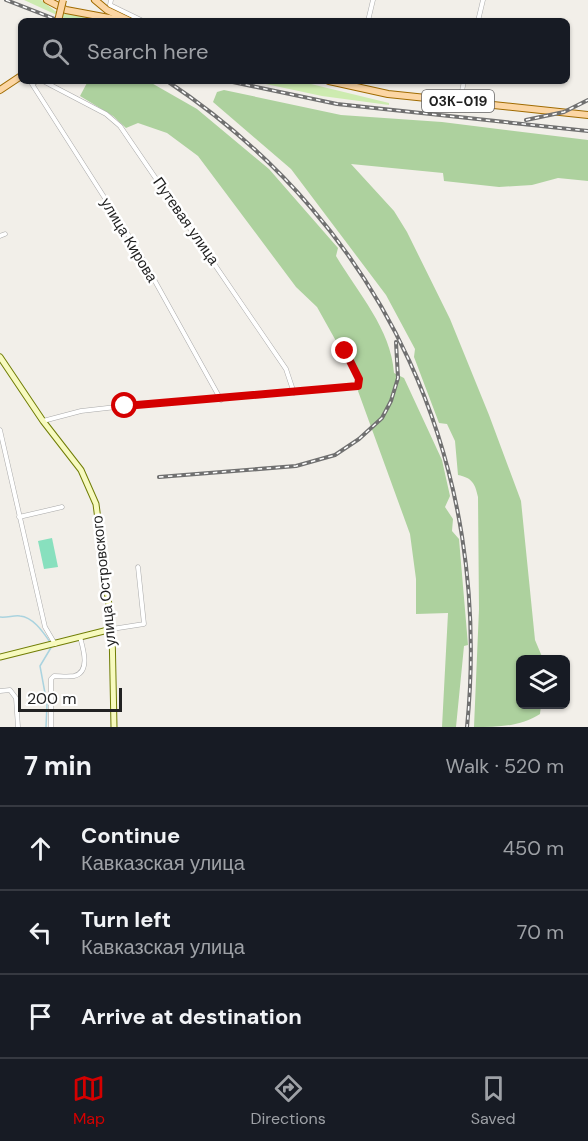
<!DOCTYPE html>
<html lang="en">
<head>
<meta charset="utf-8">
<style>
  :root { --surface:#171b24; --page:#242831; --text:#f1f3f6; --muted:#9ea1a6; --line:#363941; --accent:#d40000 }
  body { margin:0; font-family:"DM Sans",sans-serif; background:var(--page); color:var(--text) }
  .controls { position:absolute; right:18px; bottom:18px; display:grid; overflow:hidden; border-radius:9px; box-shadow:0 2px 4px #0004 }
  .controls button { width:54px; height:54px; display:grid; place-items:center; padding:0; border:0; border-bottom:2px solid var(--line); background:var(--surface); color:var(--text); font:30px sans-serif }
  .scale { position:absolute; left:18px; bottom:15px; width:104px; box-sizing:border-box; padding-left:6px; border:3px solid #222; border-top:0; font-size:16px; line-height:21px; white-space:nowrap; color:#222; -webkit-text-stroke:4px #fff; paint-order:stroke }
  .stop { position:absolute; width:18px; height:18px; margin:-14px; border:4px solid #d40000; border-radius:50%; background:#fff }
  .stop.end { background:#d40000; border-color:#fff; box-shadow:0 2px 6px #0008 }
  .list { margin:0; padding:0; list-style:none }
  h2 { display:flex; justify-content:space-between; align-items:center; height:78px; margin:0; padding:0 24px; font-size:26px }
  h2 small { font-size:20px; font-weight:400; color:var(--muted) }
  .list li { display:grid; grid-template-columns:39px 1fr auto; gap:18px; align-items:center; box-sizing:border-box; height:84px; padding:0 24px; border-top:2px solid var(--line) }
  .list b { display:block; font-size:22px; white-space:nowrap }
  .list p { margin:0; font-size:20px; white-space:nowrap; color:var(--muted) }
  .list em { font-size:20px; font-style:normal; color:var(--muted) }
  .icon { flex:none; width:33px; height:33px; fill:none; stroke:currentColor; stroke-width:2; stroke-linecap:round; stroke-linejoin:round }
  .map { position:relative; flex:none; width:588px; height:727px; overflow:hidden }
  .search { position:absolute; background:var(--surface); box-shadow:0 2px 4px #0004; left:18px; right:18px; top:18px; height:66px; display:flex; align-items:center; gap:15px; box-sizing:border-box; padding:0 21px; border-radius:9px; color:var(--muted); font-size:22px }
  .sheet { height:330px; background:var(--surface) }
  nav { display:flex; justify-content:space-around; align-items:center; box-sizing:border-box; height:84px; border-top:2px solid var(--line); background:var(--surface); font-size:16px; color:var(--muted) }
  nav a { display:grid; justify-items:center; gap:3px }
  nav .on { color:var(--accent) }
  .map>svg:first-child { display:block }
</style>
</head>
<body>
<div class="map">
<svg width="588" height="727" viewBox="0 0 588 727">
  <rect width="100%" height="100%" fill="#f2efe9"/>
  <g fill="#cdebb0">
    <path d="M24 0H41L55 11 108 21H70Z"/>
    <path d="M252 81 311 84 389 103V105L322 96Z"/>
  </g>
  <g fill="#add19e">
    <path d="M88 81H148L197 109 269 169 338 248 336 256C358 293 391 329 394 373L404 378 442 460 450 496 445 507 453 519 452 531 459 539 468 645 464 646 456 727H442L448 613 416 614V579L410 534 358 391 361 381 347 350H341L317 307 296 287 198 156 167 133 138 123 126 128 113 116 80 96Z"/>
    <path d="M224 90 341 115 442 122 588 140V181L558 178 532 185 499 187 444 181 443 173 351 164 394 211 407 232 450 319 489 415 521 501 535 640 543 659 520 660V704L541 705 540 714C520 727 497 727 474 727L479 609 478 497C475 483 472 478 458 475L455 441 447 424 439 423 414 357 415 349 386 295 291 169 213 102 217 92Z"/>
  </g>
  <path fill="#88e0be" d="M52 538 58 567 44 569 38 541Z"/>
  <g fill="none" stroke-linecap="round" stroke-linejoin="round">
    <g stroke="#aad3df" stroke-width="1.5">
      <path d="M0 617C7 618 14 615 20 616 33 617 43 632 50 642"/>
      <path d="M46 727 47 704 40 666 52 646"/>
    </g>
    <defs>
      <g id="street">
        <path d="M111 0 110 5 143 21"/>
        <path d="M368 21 373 0"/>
        <path d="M478 21 483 0"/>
        <path d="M37 81 32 84 136 247 221 400"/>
        <path d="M43 81 106 114 120 126 286 369 294 393"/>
        <path d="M460 101 464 81"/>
        <path d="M0 236 5 234"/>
        <path d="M43 421 81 411 125 406 358 386 359 379 345 351"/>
        <path d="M0 430 45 627 55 644"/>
        <path d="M19 517 62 507"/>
        <path d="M112 629 144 624 138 567"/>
        <path d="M0 691 10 690 16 698 18 727"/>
        <path d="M51 727V679L54 676C60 676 67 677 74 676 91 672 83 648 80 637"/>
      </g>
      <g id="secondary">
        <path d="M0 357 43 421 81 470 96 504 112 629 114 727"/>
        <path d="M0 657 112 629"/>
      </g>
      <g id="primary">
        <path d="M47 0 66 10 125 21"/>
        <path d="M95 0 107 10 130 21"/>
        <path d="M329 81 388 94 588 115"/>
        <path d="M0 90 21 76"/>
      </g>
    </defs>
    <use href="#street" stroke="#a9a9a9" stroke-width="5"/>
    <use href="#secondary" stroke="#707d05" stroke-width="7"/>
    <use href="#primary" stroke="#a06b00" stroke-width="8"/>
    <use href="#street" stroke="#fff" stroke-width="4"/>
    <use href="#secondary" stroke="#f7fabf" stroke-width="5"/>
    <use href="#primary" stroke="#fcd6a4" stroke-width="6"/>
    <defs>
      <g id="rail">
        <path d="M6 0 60 21"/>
        <path d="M167 81C387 227 493 466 467 727"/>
        <path d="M228 81 337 104 588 131"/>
        <path d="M526 120 564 112 588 100"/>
        <path d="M159 477 296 466 335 455 359 439 382 418 391 401 398 378 396 342"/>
      </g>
    </defs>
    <use href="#rail" stroke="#707070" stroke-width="4"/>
    <use href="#rail" stroke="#fff" stroke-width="1.5" stroke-dasharray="4.5" stroke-linecap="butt"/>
    <defs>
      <path id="primary-bridge" d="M58 21 63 0"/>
    </defs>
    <use href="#primary-bridge" stroke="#a06b00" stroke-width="8" stroke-linecap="butt"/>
    <use href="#primary-bridge" stroke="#fcd6a4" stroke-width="6"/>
  </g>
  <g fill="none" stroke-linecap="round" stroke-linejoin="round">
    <path stroke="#d40000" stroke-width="8" d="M125 406 358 386 359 379 345 351"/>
  </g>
  <g text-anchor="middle" stroke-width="5" stroke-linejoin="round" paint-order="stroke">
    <rect fill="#fff" stroke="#646464" stroke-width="1.5" x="422" y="90" width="72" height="22" rx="4.5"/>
    <g font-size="14" font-weight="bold" fill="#222">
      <text x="458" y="106">03К-019</text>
    </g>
    <g font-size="15" fill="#222" stroke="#fff">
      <text transform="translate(186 221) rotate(55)" y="5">Путевая улица</text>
      <text transform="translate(129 240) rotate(59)" y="5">улица Кирова</text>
      <text transform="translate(104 581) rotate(-96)" y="5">улица Островского</text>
    </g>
  </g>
</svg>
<div class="controls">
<button><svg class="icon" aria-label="layers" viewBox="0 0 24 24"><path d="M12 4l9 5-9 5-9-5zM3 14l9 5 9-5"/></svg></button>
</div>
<div class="scale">200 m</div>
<div class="stop" style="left:125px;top:406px"></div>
<div class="stop end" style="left:345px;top:351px"></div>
<div class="search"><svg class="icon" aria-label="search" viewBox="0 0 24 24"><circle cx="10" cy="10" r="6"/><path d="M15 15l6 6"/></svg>Search here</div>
</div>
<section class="sheet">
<h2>7 min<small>Walk · 520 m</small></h2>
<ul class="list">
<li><svg class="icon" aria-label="ahead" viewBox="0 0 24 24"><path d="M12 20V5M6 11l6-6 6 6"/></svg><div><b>Continue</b><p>Кавказская улица</p></div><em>450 m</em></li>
<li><svg class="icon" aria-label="left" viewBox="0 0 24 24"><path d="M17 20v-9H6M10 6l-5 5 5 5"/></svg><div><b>Turn left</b><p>Кавказская улица</p></div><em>70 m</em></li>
<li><svg class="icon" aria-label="arrive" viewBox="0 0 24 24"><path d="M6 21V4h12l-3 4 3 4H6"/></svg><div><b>Arrive at destination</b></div></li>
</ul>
</section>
<nav>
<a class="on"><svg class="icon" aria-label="map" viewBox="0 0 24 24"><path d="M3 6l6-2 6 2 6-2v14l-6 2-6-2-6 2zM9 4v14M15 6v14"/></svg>Map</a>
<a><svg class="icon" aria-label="directions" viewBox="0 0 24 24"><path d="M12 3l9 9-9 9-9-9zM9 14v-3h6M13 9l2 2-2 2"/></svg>Directions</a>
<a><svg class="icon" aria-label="saved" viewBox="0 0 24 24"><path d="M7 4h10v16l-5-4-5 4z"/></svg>Saved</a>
</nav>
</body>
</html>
